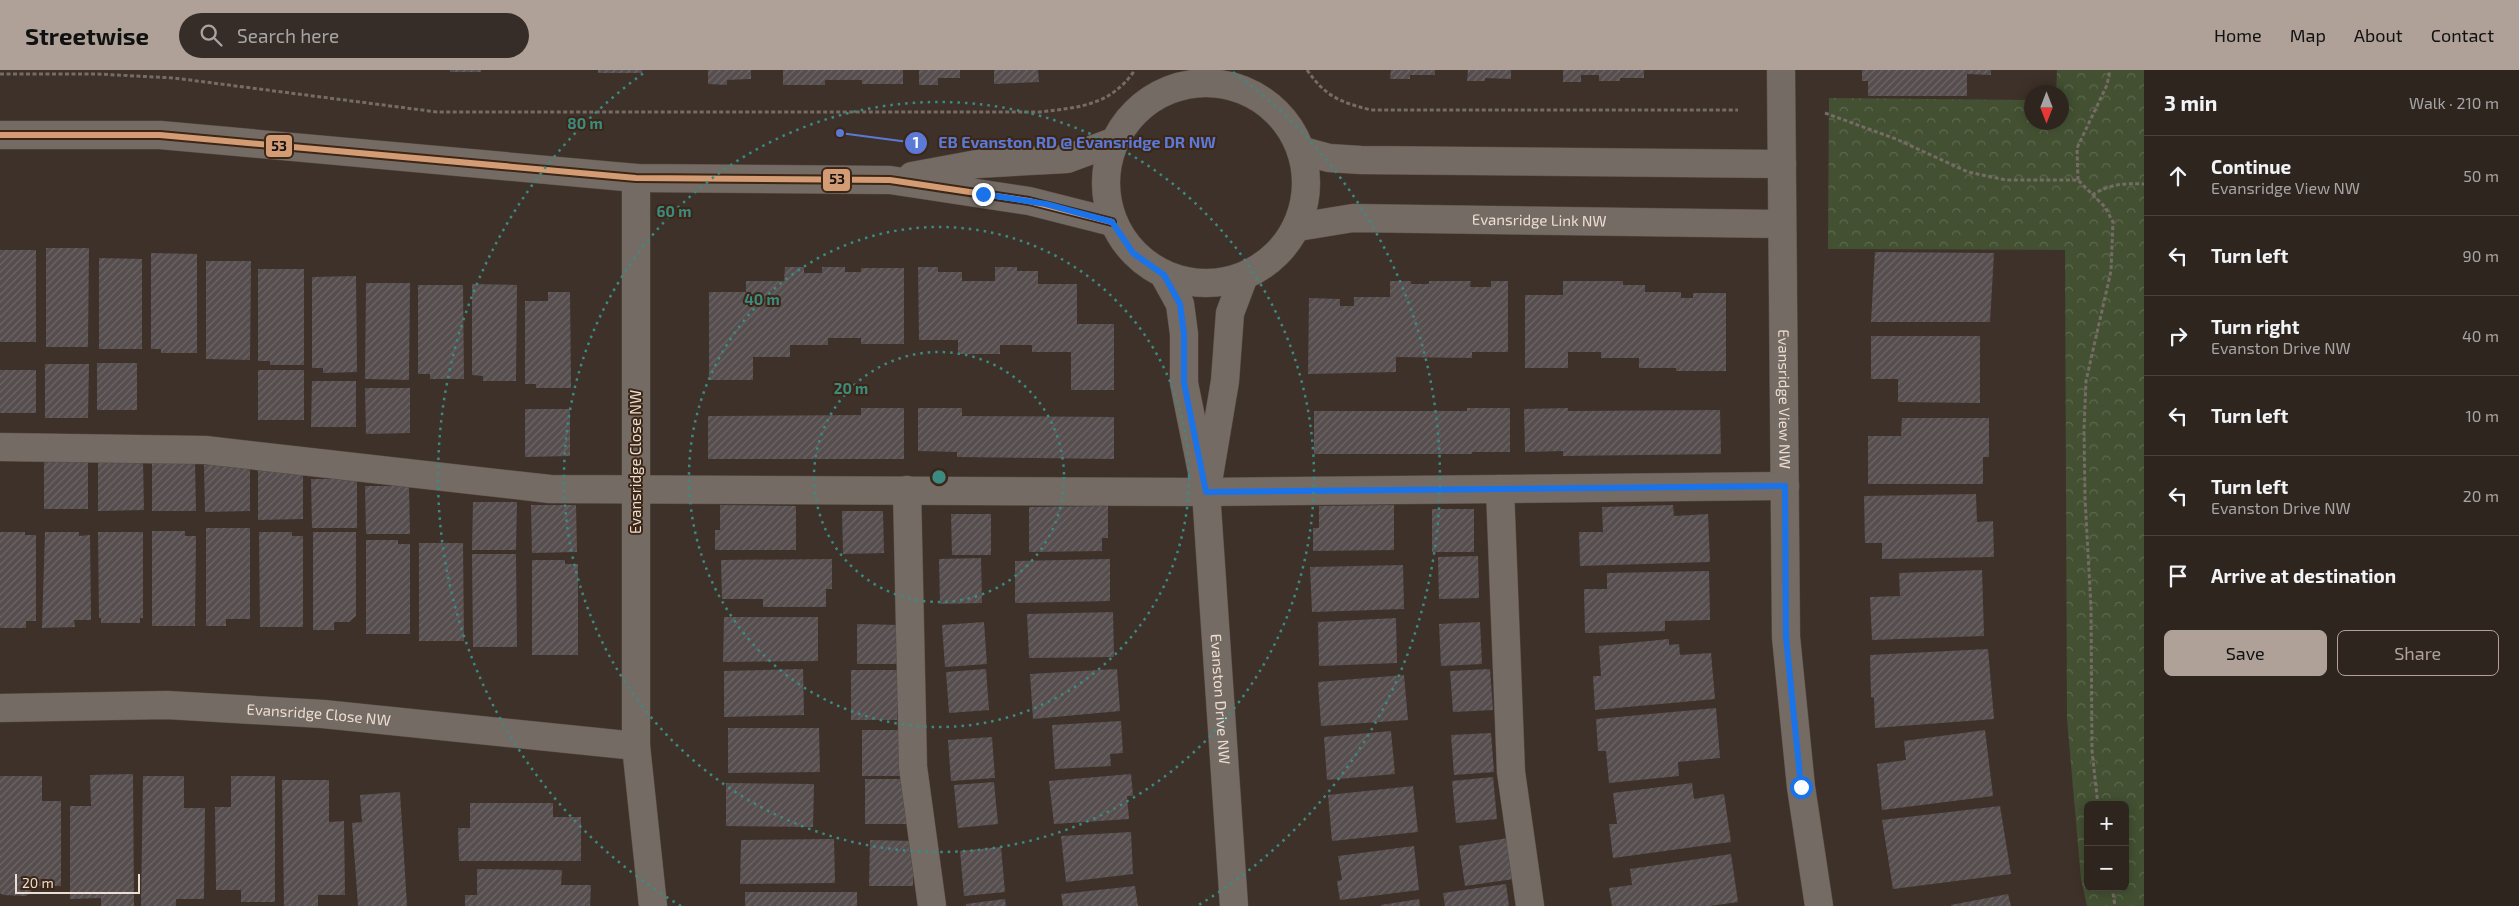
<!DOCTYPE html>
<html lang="en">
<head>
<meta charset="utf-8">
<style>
  :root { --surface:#2e251f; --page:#362d28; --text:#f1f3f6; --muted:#a7a5a4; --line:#49423d; --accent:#afa198 }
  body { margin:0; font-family:"Exo 2",sans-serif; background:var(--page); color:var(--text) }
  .controls { position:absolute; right:15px; bottom:15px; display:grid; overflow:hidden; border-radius:8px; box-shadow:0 2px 12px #0003 }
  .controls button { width:45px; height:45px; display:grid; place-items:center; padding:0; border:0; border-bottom:1px solid var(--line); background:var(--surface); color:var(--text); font:25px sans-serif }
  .compass { position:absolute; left:2024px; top:15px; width:45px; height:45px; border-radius:50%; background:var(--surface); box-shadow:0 2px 12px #0003; rotate:180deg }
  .scale { position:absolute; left:15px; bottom:12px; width:125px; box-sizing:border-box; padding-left:5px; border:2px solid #ecded3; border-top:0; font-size:14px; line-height:18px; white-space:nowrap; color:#ecded3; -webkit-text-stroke:4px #3c2616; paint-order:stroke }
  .stop { position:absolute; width:15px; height:15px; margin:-11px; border:4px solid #1a73e8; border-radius:50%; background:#fff }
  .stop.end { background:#1a73e8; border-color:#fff; box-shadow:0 1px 5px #0008 }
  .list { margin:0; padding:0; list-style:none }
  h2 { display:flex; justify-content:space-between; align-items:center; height:65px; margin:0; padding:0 20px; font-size:21px }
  h2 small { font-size:16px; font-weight:400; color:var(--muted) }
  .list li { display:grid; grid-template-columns:32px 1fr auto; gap:15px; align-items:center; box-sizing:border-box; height:80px; padding:0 20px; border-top:1px solid var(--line) }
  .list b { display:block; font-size:19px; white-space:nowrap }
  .list p { margin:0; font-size:16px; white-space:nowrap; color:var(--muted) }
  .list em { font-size:16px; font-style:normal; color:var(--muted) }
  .actions { display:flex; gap:10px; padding:15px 20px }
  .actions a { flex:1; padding:11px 0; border:1px solid var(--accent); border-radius:8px; text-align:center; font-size:18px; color:var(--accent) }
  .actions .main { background:var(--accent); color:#111 }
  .icon { flex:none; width:28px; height:28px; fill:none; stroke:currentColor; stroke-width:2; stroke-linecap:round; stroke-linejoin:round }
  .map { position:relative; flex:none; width:2144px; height:836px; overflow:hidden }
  header { display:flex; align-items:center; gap:30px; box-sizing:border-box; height:70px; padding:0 25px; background:var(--accent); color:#111 }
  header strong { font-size:24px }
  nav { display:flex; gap:28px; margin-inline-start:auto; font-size:18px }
  .search { width:350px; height:45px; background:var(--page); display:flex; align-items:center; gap:12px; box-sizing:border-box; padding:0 18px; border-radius:28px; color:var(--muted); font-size:19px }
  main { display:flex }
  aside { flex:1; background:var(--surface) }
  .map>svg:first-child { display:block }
</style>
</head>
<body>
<header>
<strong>Streetwise</strong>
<div class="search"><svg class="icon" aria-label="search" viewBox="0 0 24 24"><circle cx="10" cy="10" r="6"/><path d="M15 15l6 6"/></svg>Search here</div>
<nav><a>Home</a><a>Map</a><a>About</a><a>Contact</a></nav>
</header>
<main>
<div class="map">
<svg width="2144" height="836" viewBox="0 0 2144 836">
  <defs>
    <pattern id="park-crowns" width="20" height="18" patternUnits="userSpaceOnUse" patternTransform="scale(1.25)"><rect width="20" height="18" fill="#435031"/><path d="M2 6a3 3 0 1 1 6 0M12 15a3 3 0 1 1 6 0" fill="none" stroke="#5e694e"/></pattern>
    <pattern id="building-hatch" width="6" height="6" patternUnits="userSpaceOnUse" patternTransform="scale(1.25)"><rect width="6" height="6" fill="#554d4e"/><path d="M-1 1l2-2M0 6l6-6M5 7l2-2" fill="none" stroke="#6e6667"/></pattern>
  </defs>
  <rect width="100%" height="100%" fill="#3e3129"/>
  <path fill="url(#park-crowns)" fill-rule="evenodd" d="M2057 0H2144V836H2087L2081 809 2067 649 2065 180 1828 179 1829 28 2031 30 2032 52H2062V22H2056ZM2088 735H2125V817H2088Z"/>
  <g fill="url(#building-hatch)">
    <rect x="450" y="0" width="31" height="2"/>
    <rect x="598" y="0" width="44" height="3"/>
    <path d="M708 0H751V9L727 10V15L708 14Z"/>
    <path d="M783 0H903V14H862V10H825V15H783Z"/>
    <path d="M919 0H960V8H938V15H919Z"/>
    <path d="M994 0H1038L1039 12 994 14Z"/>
    <path d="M1391 0H1435V5H1410V9H1390Z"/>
    <path d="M1468 0H1511V9L1485 8V11H1467Z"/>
    <path d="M1563 0H1644V8H1620V11H1599V5H1581V12H1563Z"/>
    <path d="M1862 0H1991V5L1967 4V26H1868V11H1862Z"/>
    <path d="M46 178H89L88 277H46Z"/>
    <rect x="0" y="180" width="36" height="92"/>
    <path d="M1875 182 1994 183 1990 252H1871Z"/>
    <path d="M151 183 197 184V283H161V279H151Z"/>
    <path d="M99 188 142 189V279H99Z"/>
    <path d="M206 191H251L250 290 206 289Z"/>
    <path d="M785 197H804V203H822V197H845V202H861V198H904V274H861V268H828V275H790V287H753V310H709V222H746V211H784Z"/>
    <path d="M918 197H938V202H962V211H995V197H1017V201H1038V214H1077V254H1114V320H1071V282H1032V275H1000V284H958V270H919Z"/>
    <path d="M258 199H304V295H270V291H258Z"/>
    <path d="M356 206 357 302 323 303V298H312V207Z"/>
    <path d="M1390 211H1411V214H1429V211H1471L1470 217H1491V211H1508V282H1472V288L1396 287V302L1308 304 1309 228 1340 229V236H1354V227H1390Z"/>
    <path d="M1563 211H1623V215H1645V222H1681V228H1693V223H1726V301H1676V298H1639V288H1601V282H1568V298H1525V225H1563Z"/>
    <path d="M366 213H410L409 310 365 309Z"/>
    <path d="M472 214 517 215 516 311H483V306L472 305Z"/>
    <path d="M418 215H463L464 309H430V304H418Z"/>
    <path d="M548 222H570L571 318H536V314H525V231H548Z"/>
    <path d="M1871 266H1980V333L1898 332V309H1871Z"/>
    <rect x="97" y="293" width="40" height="47"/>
    <path d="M45 294H89L88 348H45Z"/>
    <rect x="0" y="300" width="36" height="43"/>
    <rect x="258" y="300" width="46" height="50"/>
    <path d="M312 311H356V357H311Z"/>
    <path d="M365 318H410V363L366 364Z"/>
    <path d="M861 338H904V389H708V346L861 345Z"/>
    <path d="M918 338H962V346L1114 347V389L957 387V382L918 381Z"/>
    <path d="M1467 338H1510V382H1472V384H1314V341H1467Z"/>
    <path d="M1568 338V341L1720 340 1721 384 1563 386V381L1525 382 1524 339Z"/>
    <path d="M525 339H570V386L525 387Z"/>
    <path d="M1902 348H1989V387H1983V414H1868V366H1901Z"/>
    <rect x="44" y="391" width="44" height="48"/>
    <path d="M143 392 144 440 98 441V393Z"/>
    <path d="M195 392 196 441H152V393Z"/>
    <path d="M250 394V441L205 442 204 395Z"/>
    <path d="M258 401H303V449L258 450Z"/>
    <path d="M311 409H357V458H312Z"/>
    <path d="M365 416H409L410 464H366Z"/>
    <path d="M1976 424 1977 452 1993 451 1994 487 1882 489V473H1865L1864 426Z"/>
    <path d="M473 432H517L516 480H472Z"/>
    <path d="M531 435H576L577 482 532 483Z"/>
    <path d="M720 435 796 436V480H715V460H720Z"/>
    <path d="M1394 435V480L1313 481V458H1319V436Z"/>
    <path d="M1673 435 1674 446 1708 444 1710 492 1580 496 1579 462H1603L1602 437Z"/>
    <path d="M1108 436V468H1102V481L1029 482V437Z"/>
    <rect x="1432" y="439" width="42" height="43"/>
    <path d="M842 441H883L884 483 843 484Z"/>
    <path d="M951 444H991V485H952Z"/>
    <path d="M206 458H250V549H226V556H206Z"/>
    <path d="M152 461H185V466H196L195 556H152Z"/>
    <path d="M0 462H25V465H36V551H26V558H0Z"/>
    <path d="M45 462H79V466L90 465 91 550H74L75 557 42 558Z"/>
    <path d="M98 462H143V548H140V553H101V548H99Z"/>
    <path d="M259 462H292V466H303V557H260Z"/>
    <path d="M313 462H356V546L349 552H334V560H313Z"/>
    <path d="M366 470H398V474H410V564H366Z"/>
    <path d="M419 473H463L464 571H419Z"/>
    <path d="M472 484H516L517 577H473Z"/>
    <path d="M1478 486 1479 528 1439 529 1438 487Z"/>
    <path d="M981 488 982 533 940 534 939 489Z"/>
    <path d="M832 489V519H826V537H763V529H722L721 490Z"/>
    <path d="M1110 489V531L1015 533V491Z"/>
    <path d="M532 490H565V494H578V585H532Z"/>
    <path d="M1403 495 1404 539 1312 542 1310 497Z"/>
    <path d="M1982 500 1984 566 1872 570 1870 527 1900 526 1899 503Z"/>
    <path d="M1709 501 1710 550 1665 551V561L1585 563 1584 519H1607V503Z"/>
    <path d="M1113 542 1114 587 1029 588 1027 544Z"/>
    <path d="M724 547H818V591L723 592Z"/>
    <path d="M1396 548 1397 593 1319 596 1318 552Z"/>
    <path d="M984 552 987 594 945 597 942 555Z"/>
    <path d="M1480 552 1482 594 1441 596 1439 554Z"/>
    <path d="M857 554 899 555V594H857Z"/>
    <path d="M1669 569V575L1679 574 1680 585 1711 583 1715 629 1595 640 1593 606H1601L1599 576Z"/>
    <path d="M1988 579 1994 649 1875 658 1874 628 1871 627 1870 585Z"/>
    <path d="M803 599 804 645 724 647V601Z"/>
    <path d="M986 599 989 640 949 643 946 602Z"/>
    <path d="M1117 599 1120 641 1033 649 1030 604Z"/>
    <path d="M1490 599 1493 640 1453 642 1450 601Z"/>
    <rect x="851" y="600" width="46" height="50"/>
    <path d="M1404 605 1408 650 1321 656 1318 612Z"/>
    <path d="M1716 638 1720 688 1678 692 1679 706 1609 713 1606 681H1598L1596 649Z"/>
    <path d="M1121 651 1123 683 1110 684 1111 696 1055 699 1052 655Z"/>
    <path d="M728 658H819L820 702 728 703Z"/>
    <path d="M862 660H904L905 706H862Z"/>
    <path d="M1985 660 1993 726 1882 740 1877 694 1906 690 1904 671Z"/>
    <path d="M1391 661 1395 704 1327 710 1324 667Z"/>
    <path d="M1491 663 1494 702 1454 705 1451 665Z"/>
    <path d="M992 667 995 708 951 711 948 670Z"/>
    <path d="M133 704 134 836H101V828L70 829V736H91L90 705Z"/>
    <path d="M1131 704 1133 726H1127L1129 749 1054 754 1049 711Z"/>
    <path d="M0 706H42V731H61V816H31V822L26 826 3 825 0 823Z"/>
    <path d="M143 706H184V738H205L204 829H176V836H141Z"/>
    <path d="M231 706H275V832H241V820H216L215 737H231Z"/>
    <path d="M1493 707 1497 749 1456 753 1452 711Z"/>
    <rect x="865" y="709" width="42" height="45"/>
    <path d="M282 710H329V752L344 751 345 825H318V836H284Z"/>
    <path d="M994 712 998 754 958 758 954 715Z"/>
    <path d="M726 713 814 714 813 757 726 756Z"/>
    <path d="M1692 713 1694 729 1724 724 1731 772 1613 788 1609 754H1617L1613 723Z"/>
    <path d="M1413 716 1418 762 1332 771 1328 725Z"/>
    <path d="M400 722 407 836H358L352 753 362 752 360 725Z"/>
    <path d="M470 733H553V747H581V791H459L458 758H470Z"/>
    <path d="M2000 736 2011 804 1893 819 1882 750Z"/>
    <path d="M1131 762 1133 804 1066 812 1061 766Z"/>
    <path d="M1508 768 1514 809 1465 816 1459 776Z"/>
    <path d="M834 769 835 813 740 814 741 770Z"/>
    <path d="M870 770 914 771 913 816H869Z"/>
    <path d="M1414 776 1419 820 1340 830 1337 811 1342 810 1338 786Z"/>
    <path d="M1001 777 1005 822 964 826 960 781Z"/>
    <path d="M1731 784 1738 832 1710 836H1612L1609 818 1632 815 1630 799Z"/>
    <path d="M477 799 562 800 561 815H591L590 836H465V825H477Z"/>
    <path d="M1506 814 1509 836H1445L1443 823Z"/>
    <path d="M1135 816 1138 836H1063L1061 824Z"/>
    <rect x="745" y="822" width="112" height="14"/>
    <path d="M2008 824 2011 836H1951V835Z"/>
    <path d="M1005 829 1006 836H966V834Z"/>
    <path d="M1419 829 1420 836H1381V835Z"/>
  </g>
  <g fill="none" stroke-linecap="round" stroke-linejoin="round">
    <defs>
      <g id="minor">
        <path id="s1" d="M1781 0 1786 567 1801 717 1819 836"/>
        <circle cx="1206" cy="113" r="100"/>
        <path d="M0 65H160L636 108 890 110 1029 131 1112 152"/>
        <path d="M1303 81 1329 88 1361 90 1782 94"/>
        <path d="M912 106 977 94 1067 89 1113 72"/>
        <path d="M636 108V676L653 836"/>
        <path id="s2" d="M1298 157 1353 148 1782 154"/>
        <path id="s3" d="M1164 205 1180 234 1184 264V313L1206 422 1234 836"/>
        <path d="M0 377 205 380 550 419 1206 422 1785 416"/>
        <path d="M1209 406 1225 311 1230 243 1244 206"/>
        <path d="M1500 419 1511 702 1530 836"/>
        <path d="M907 420 913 697 932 836"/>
        <path id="s4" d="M0 638 167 635 323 644 636 676"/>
      </g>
    </defs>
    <use href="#minor" stroke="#584d45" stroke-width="29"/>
    <g stroke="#746c65" stroke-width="3" stroke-dasharray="4 2.5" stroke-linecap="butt">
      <path d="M1307 0C1326 27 1340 32 1371 40H1738"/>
      <path d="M0 4H97L174 8 437 42H1040C1080 37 1110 36 1135 0"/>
      <path d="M1825 43 1896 69 1968 102 2006 110H2078L2105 137 2113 152 2111 201 2086 311 2084 360 2085 428 2091 538 2092 681 2098 735"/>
      <path d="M2078 110 2077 78 2107 15 2110 0"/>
      <path d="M2092 125C2110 114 2124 113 2144 114"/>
      <path d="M2112 817 2115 836"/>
    </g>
    <use href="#minor" stroke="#746b64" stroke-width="28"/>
    <defs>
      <path id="bus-1" d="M0 65H160L636 108 890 110 1029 131 1112 152"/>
    </defs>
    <use href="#bus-1" stroke="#3c2616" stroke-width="10"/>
    <use href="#bus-1" stroke="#d39c74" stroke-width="6"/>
  </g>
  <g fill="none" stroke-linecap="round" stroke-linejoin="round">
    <path stroke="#1a73e8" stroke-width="6" d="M983 124 1046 134 1112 152 1133 183 1164 205 1180 234 1184 264V313L1206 422 1785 416 1786 567 1801 717"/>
  </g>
  <g fill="none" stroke="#3b8b82" stroke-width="2.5" stroke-dasharray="2.5 5">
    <circle cx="939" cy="407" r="125"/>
    <circle cx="939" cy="407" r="250"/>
    <circle cx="939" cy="407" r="375"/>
    <path d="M681 836A500 500 0 0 1 645 2M1233 2A500 500 0 0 1 1197 836"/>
  </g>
  <g text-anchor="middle" stroke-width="4" stroke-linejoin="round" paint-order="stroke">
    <g font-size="15" fill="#ecded3" stroke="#3c2616">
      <text dy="5" stroke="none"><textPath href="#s2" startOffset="242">Evansridge Link NW</textPath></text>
      <text dy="5" stroke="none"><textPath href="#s1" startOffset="329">Evansridge View NW</textPath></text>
      <text transform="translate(636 392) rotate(-90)" y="5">Evansridge Close NW</text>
      <text dy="5" stroke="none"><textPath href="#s3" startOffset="431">Evanston Drive NW</textPath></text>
      <text dy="5" stroke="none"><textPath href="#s4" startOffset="319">Evansridge Close NW</textPath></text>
    </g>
  </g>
  <circle cx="939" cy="407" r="8" fill="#3b8b82" stroke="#3c2616" stroke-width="2.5"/>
  <g font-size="15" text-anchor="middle" font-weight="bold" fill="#3b8b82" stroke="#3c2616" stroke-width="4" stroke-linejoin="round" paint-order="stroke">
    <text x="585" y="59">80 m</text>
    <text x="674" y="147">60 m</text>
    <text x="762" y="235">40 m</text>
    <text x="851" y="324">20 m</text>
  </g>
  <path fill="none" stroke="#5b79d6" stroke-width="2" d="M840 63L916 73"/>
  <g fill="#5b79d6" stroke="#3c2616" stroke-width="2">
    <circle cx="840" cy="63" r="5"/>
    <circle cx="916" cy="73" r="12"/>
  </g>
  <g font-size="15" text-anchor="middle" font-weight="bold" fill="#fff">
    <text x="916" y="78">1</text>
  </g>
  <g font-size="16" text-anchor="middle" font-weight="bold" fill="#5b79d6" stroke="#3c2616" stroke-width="4" stroke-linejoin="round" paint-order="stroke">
    <text x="1077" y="78">EB Evanston RD @ Evansridge DR NW</text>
  </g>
  <g stroke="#3c2616" stroke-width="2">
    <rect x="265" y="64" width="28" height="24" rx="5" fill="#d39c74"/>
    <rect x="822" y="98" width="29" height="24" rx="5" fill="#d39c74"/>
  </g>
  <g font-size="14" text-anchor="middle" font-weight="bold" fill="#111">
    <text x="279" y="81">53</text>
    <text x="837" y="114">53</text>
  </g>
</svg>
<div class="controls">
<button>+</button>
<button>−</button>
</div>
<svg class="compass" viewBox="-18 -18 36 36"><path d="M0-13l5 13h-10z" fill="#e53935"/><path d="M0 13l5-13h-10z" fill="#a7a5a4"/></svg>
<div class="scale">20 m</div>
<div class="stop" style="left:1801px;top:717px"></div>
<div class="stop end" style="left:983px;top:124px"></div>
</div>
<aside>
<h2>3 min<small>Walk · 210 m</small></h2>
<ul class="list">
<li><svg class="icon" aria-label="ahead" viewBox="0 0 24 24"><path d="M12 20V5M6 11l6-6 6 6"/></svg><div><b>Continue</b><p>Evansridge View NW</p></div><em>50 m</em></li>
<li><svg class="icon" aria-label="left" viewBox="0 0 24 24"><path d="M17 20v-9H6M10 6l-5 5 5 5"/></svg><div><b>Turn left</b></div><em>90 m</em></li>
<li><svg class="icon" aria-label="right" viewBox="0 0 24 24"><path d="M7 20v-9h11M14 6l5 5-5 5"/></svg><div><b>Turn right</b><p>Evanston Drive NW</p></div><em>40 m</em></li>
<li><svg class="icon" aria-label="left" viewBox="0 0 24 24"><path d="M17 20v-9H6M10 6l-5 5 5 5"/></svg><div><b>Turn left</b></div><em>10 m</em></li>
<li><svg class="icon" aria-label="left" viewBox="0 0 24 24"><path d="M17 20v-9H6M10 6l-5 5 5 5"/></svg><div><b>Turn left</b><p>Evanston Drive NW</p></div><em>20 m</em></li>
<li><svg class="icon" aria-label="arrive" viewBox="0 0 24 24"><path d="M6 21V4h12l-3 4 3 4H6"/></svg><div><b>Arrive at destination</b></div></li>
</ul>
<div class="actions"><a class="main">Save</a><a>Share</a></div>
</aside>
</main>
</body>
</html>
